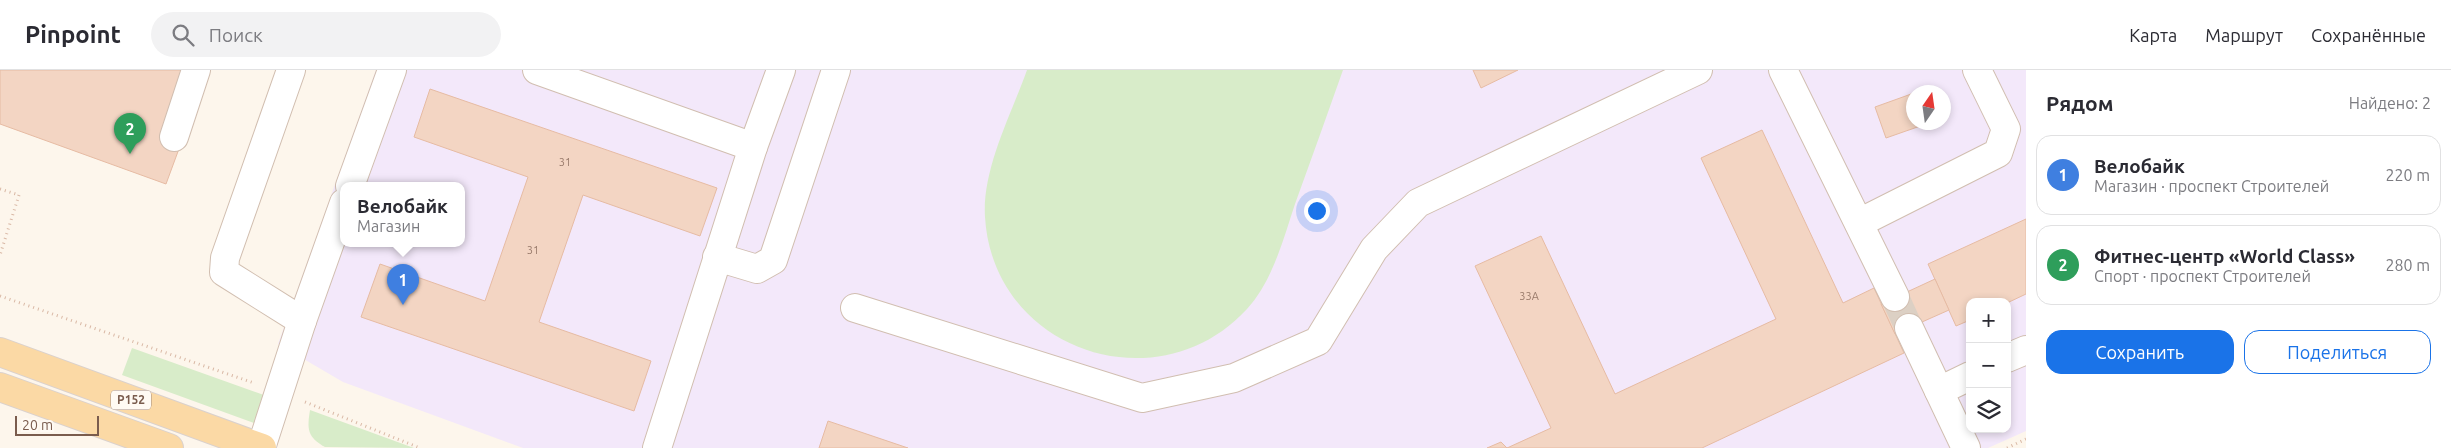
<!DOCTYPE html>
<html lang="ru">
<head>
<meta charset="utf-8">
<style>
  :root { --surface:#fff; --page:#f2f2f3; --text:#2b2b33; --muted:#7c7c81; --line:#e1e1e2; --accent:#1a73e8 }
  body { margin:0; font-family:Ubuntu,sans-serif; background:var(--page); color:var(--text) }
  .controls { position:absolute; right:15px; bottom:15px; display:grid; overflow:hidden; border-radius:10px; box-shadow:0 2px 8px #0003 }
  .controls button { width:45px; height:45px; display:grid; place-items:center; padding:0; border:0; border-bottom:1px solid var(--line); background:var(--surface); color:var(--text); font:25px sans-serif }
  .compass { position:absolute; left:1906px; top:15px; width:45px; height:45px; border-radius:50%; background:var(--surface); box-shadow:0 2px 8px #0003; rotate:13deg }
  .scale { position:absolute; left:15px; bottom:12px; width:84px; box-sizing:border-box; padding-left:5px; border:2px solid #7a5c4d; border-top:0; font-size:14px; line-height:18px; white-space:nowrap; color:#7a5c4d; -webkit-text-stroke:4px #fffaf3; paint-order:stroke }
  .you { position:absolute; left:1316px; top:140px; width:18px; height:18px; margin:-12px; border:4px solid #fff; border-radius:50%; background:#1a73e8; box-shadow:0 0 0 8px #1a73e833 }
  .badge { display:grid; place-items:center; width:32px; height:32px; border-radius:50%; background:var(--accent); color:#fff; font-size:16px; font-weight:700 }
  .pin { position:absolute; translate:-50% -41px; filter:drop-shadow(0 1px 2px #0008) }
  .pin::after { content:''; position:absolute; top:26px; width:18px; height:15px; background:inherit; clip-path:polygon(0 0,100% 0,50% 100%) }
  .popup { position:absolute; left:340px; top:112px; width:125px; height:65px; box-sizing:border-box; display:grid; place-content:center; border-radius:10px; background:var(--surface); filter:drop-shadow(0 1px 4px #0005); font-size:16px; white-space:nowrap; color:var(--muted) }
  .popup b { font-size:19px; color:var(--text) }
  .popup::after { content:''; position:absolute; left:50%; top:100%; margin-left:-10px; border:10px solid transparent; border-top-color:var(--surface) }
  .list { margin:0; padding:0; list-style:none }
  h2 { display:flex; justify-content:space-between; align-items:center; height:65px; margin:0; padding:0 20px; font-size:21px }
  h2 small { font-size:16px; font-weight:400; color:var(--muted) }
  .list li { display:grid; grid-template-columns:32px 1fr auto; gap:15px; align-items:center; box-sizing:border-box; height:80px; margin:0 10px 10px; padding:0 10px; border:1px solid var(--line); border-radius:15px }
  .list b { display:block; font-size:19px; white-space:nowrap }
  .list p { margin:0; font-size:16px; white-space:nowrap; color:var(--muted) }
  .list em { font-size:16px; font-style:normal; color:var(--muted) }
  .actions { display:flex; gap:10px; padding:15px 20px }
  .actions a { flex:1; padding:11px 0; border:1px solid var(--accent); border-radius:15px; text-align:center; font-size:18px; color:var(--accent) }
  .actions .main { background:var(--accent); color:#fff }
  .icon { flex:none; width:28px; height:28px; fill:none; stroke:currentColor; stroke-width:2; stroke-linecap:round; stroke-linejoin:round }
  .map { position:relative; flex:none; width:2026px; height:378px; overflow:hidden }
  header { display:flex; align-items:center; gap:30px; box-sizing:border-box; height:70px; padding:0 25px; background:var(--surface); border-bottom:1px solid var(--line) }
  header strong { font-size:24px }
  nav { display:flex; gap:28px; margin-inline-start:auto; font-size:18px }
  .search { width:350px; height:45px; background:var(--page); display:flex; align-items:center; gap:12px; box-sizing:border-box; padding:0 18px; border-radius:28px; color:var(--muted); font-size:19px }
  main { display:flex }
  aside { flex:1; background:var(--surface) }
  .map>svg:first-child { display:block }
</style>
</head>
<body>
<header>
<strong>Pinpoint</strong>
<div class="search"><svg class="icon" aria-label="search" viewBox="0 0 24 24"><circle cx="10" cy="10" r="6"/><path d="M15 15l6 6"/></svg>Поиск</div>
<nav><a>Карта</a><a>Маршрут</a><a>Сохранённые</a></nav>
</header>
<main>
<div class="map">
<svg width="2026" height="378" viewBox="0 0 2026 378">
  <rect width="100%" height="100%" fill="#fdf6ec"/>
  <path fill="#f3e8fa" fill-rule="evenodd" d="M376 0H2026V361L1988 378H523L343 312 278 274ZM1914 22H1944V52H1914ZM344 116H462V174H344ZM1970 232H2007V359H1970Z"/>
  <g fill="#d8ecc9">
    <path d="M1027 0H1343C1327 45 1311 90 1295 134 1283 170 1273 210 1247 239 1158 336 993 281 985 147 982 99 1011 45 1027 0Z"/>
    <path d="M132 278 278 330 268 358 122 305Z"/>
    <path d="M310 340 414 378 325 377C307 367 307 359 310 340Z"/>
  </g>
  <g fill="#f3d5c3" stroke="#e6bba3">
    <path d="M0 0H208L166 114 0 54Z"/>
    <path d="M1473 0H1518L1481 18Z"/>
    <path d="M430 19 717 118 700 166 583 125 539 252 651 291 634 341 361 247 380 194 485 231 528 107 414 67Z"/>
    <path d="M1914 23V52L1926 54 1886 68 1875 37Z"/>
    <path d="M1762 60 1843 233 1874 218 1904 283 1702 378H1487L1501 372 1507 378 1551 358 1475 196 1541 166 1615 324 1776 249 1701 88Z"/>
    <path d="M2026 149V224L2007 233 1970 232V250L1956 256 1928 194Z"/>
    <path d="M1935 209 1949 240 1895 264 1881 234Z"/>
    <path d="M828 351 908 378H819Z"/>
  </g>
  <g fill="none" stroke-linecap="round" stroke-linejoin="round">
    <path stroke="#dcd0c4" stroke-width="28" stroke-dasharray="28 14" stroke-linecap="butt" d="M1895 227 1909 258"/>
    <defs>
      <g id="minor">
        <path d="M291 0 225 188 224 202 302 251"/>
        <path d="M537 0 753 77 657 378"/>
        <path d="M1783 0 1895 227"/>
        <path d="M174 67 196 0"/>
        <path d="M753 77 781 0"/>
        <path d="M350 116 392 0"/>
        <path d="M1859 153 1998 83 2006 59 1977 0"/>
        <path d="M717 187 757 199 773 190 836 0"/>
        <path d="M855 238 1142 328 1234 308 1318 271 1374 179 1418 133 1698 0"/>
        <path d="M1909 258 1966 378"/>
        <path d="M2007 288 2026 280"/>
        <path d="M1939 321 1970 306"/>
        <path d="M261 378 302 251 344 133"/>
      </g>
      <g id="major">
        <path d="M0 282 262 378"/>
        <path d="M0 317 169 378"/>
      </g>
    </defs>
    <use href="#minor" stroke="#d1beb0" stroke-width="30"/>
    <use href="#major" stroke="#dad1cd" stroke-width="30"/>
    <g stroke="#d9b8a5" stroke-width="3" stroke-dasharray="1 4" stroke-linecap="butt">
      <path d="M0 119 19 125 0 185"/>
      <path d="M0 226 254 313"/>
      <path d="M305 332 420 378"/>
      <path d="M2007 378 2026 369"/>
    </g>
    <use href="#minor" stroke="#fff" stroke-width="28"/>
    <use href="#major" stroke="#fbd9a5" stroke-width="28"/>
  </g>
  <g text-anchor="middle" stroke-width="5" stroke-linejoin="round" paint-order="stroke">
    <g font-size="11" fill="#987a6a">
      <text x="565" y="96">31</text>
      <text x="533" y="184">31</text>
      <text x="1529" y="230">33А</text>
    </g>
    <rect fill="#fffaf3" stroke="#a28b7f" stroke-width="1" x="111" y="320.5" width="40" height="19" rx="4"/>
    <g font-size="12" font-weight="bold" fill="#7a5c4d">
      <text x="131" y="334">Р152</text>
    </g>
  </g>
</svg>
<div class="controls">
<button>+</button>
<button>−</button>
<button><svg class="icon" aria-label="layers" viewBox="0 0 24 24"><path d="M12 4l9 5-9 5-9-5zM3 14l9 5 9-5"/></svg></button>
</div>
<svg class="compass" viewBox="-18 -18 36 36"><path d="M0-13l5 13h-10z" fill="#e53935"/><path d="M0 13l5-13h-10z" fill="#7c7c81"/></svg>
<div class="scale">20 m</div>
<div class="you"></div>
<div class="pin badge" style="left:403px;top:235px;background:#3f7fe0">1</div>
<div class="popup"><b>Велобайк</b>Магазин</div>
<div class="pin badge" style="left:130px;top:84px;background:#2e9e5b">2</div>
</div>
<aside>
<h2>Рядом<small>Найдено: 2</small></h2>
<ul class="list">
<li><span class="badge" style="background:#3f7fe0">1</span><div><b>Велобайк</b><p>Магазин · проспект Строителей</p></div><em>220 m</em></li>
<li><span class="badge" style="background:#2e9e5b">2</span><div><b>Фитнес-центр «World Class»</b><p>Спорт · проспект Строителей</p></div><em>280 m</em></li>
</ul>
<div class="actions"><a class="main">Сохранить</a><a>Поделиться</a></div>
</aside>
</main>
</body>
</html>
